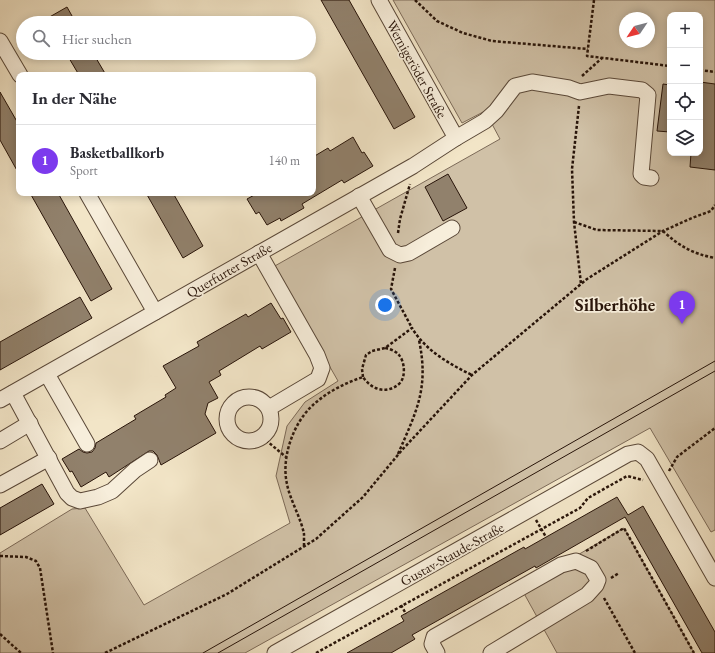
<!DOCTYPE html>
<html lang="de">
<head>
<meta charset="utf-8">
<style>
  :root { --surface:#fff; --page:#f7f7f7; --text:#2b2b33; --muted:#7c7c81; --line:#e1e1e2; --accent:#7c3aed }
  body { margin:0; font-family:"EB Garamond",serif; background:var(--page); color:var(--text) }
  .controls { position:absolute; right:12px; top:12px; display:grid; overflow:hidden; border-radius:8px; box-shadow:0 2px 10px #0003 }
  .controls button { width:36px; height:36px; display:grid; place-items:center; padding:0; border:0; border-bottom:1px solid var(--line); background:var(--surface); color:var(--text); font:20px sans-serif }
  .compass { position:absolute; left:619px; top:12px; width:36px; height:36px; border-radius:50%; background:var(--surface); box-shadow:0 2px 10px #0003; rotate:235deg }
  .you { position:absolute; left:385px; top:305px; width:14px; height:14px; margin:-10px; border:3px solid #fff; border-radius:50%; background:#1a73e8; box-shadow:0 0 0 6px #1a73e833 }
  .badge { display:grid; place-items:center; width:26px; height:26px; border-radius:50%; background:var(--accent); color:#fff; font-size:13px; font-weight:700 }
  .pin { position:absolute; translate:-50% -33px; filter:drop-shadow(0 1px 2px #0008) }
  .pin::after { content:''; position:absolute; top:21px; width:14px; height:12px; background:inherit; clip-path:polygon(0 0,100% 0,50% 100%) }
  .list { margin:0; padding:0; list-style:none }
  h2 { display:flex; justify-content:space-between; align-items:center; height:52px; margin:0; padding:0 16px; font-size:17px }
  h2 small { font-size:13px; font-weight:400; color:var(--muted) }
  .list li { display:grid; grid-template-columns:26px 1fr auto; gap:12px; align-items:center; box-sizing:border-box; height:72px; padding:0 16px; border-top:1px solid var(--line) }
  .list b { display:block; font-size:15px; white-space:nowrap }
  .list p { margin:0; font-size:13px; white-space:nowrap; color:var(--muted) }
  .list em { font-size:13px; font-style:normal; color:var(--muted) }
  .icon { flex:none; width:22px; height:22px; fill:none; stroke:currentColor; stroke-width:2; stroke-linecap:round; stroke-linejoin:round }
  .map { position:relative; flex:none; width:715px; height:653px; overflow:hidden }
  .search { position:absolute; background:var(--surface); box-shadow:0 2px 10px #0003; left:16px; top:16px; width:300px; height:44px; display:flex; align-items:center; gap:10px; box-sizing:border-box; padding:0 14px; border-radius:22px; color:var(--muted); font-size:15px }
  .panel { position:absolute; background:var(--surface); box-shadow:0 2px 10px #0003; left:16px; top:72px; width:300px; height:124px; border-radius:8px }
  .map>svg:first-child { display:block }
</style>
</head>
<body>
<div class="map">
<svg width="715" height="653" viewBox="0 0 715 653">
  <rect width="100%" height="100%" fill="#f2e5c7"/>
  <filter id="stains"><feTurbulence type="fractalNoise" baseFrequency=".005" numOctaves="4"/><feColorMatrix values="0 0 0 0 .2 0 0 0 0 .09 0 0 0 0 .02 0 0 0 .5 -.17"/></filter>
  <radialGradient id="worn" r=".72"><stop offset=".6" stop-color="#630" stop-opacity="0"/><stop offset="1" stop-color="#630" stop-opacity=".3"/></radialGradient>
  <g fill="#d0c1a7" stroke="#7c6a58" fill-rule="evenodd">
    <path d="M393 0H715V530L711 532 650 428 245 653H0V553L72 509 85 508 144 605 290 523 276 476 287 426 305 402 338 381 273 267 500 139 485 111 462 123ZM670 15H700V153H670ZM625 18H649V42H625Z"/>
    <path d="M624 528 694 653H557L521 588Z"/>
  </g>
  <g fill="#91816c" stroke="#281409">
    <path d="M321 0H349L415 117 394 129Z"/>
    <path d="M67 7 76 23H39Z"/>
    <path d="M66 53H93L106 75H79Z"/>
    <path d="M700 82 715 84V170L690 167 691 153H700Z"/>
    <path d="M663 84 670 85V132L657 131Z"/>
    <path d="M0 92 19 125V174L0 140Z"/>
    <path d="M353 137 362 153 364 152 373 166 344 183 342 180 302 204 304 208 281 221 280 218 267 225 259 212 256 214 247 199 258 193H313V157L328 148 330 151Z"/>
    <path d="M448 174 467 208 443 221 425 187Z"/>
    <path d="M30 193H58L112 289 91 301Z"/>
    <path d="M146 193H173L203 246 183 258Z"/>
    <path d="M80 297 92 318 0 370V342Z"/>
    <path d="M271 303 281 319 283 318 291 332 262 349 260 346 219 371 221 375 209 382 218 398 208 403 205 414 216 433 161 465 157 455 153 451H149L109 477 106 472 81 487 72 471 70 472 62 459 79 449 83 452 87 453 92 452 95 448 96 443 136 419 134 416 166 397 165 395 176 388 163 366 199 346 197 342 246 314 248 317Z"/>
    <path d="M42 484 54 504 0 535V508Z"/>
    <path d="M617 497 628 515 643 506 715 632V653H702L625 517 536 568 535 566 412 635 415 639 391 653H347L404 621 401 616 524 547 525 549Z"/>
  </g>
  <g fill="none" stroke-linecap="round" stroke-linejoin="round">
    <defs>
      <g id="minor">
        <path d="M379 0 456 138"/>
        <path d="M0 41 20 75"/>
        <path d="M87 193 155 312"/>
        <path d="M359 196 390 250 400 255 409 253 452 228"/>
        <path d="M259 253 317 355 322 368 318 379 269 408"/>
        <path d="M47 374 87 444"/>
        <path d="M13 393 67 493 72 498 80 501 98 497 112 491 135 470 150 460"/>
        <circle cx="249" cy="419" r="22"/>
        <path d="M0 400 413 166 456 138 485 121 496 111 515 86 532 82 569 88 580 92 609 86 642 90 648 95 641 174 644 177 651 178"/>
        <path d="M0 441 30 423"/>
        <path d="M0 485 49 458"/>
        <path d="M275 653 628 454 638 452 647 459 715 578"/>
        <path d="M437 653 432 644 434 637 561 565 576 561 591 568 598 580 596 585 587 595 491 653"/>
      </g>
    </defs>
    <use href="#minor" stroke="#5a4838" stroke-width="17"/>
    <g stroke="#281409" stroke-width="2.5" stroke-dasharray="3 2" stroke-linecap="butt">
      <path d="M415 0 437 21 463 33 492 41 588 49"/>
      <path d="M594 0 587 56 670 66"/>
      <path d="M700 70 715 72"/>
      <path d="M582 76 602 58"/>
      <path d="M579 106 572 169 574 222 581 284"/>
      <path d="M574 222 597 230 663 231C679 246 693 254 715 258"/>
      <path d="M398 233 400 219 410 184"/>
      <path d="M395 268 391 289 412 328"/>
      <path d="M363 377 362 369 366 355 372 351 385 348 412 328C425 350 449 364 472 375"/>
      <path d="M262 437 286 457"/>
      <path d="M398 454C417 410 429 388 419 340"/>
      <path d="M669 471 677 457 715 428"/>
      <path d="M536 520 546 537"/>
      <path d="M304 546C304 542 304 537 304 534 301 518 290 500 287 484 281 458 293 423 313 405 327 392 345 383 363 377 371 389 386 395 399 384 406 378 405 362 399 355 396 351 390 349 385 348"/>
      <path d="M586 551 624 528 694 653"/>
      <path d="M0 556 26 557 36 561 40 568 53 653"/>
      <path d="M611 578 619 573"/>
      <path d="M604 598 635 653"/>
      <path d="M401 605 406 614"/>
      <path d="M0 634 21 653"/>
      <path d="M105 653 227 594 316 539 363 497 402 450 472 375 587 279 663 231 692 218 711 211 715 205"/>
      <path d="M316 653 580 508 588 498 627 476 643 480"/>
    </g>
    <use href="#minor" stroke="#f7eedb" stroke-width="15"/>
    <g stroke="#281409" stroke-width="1">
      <path d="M203 653 715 361"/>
      <path d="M218 653 715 371"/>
    </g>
  </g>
  <g text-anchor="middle" stroke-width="3.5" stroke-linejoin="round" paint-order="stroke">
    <g font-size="14" fill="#281409" stroke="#f7eedb">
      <text transform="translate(417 69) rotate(61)" y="5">Wernigeröder Straße</text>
      <text transform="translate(229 270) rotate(-30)" y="5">Querfurter Straße</text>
      <text transform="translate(452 554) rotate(-29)" y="5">Gustav-Staude-Straße</text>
    </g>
    <g font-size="18" font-weight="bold" fill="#281409" stroke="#f7eedb">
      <text x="615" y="311">Silberhöhe</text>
    </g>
  </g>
  <rect width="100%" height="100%" filter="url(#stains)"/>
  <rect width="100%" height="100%" fill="url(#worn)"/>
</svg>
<div class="controls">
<button>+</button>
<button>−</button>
<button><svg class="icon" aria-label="locate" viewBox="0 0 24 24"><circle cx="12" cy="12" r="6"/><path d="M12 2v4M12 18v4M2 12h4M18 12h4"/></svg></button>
<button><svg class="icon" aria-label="layers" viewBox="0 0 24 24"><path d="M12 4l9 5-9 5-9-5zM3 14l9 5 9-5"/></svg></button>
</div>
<svg class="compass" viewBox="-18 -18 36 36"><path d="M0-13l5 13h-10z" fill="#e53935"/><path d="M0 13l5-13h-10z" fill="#7c7c81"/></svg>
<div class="you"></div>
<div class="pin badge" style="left:682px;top:324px">1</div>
<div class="search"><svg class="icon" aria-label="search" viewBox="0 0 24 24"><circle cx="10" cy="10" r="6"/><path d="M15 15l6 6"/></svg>Hier suchen</div>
<section class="panel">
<h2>In der Nähe<small></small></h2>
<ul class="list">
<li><span class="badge">1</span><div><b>Basketballkorb</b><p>Sport</p></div><em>140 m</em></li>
</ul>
</section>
</div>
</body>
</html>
